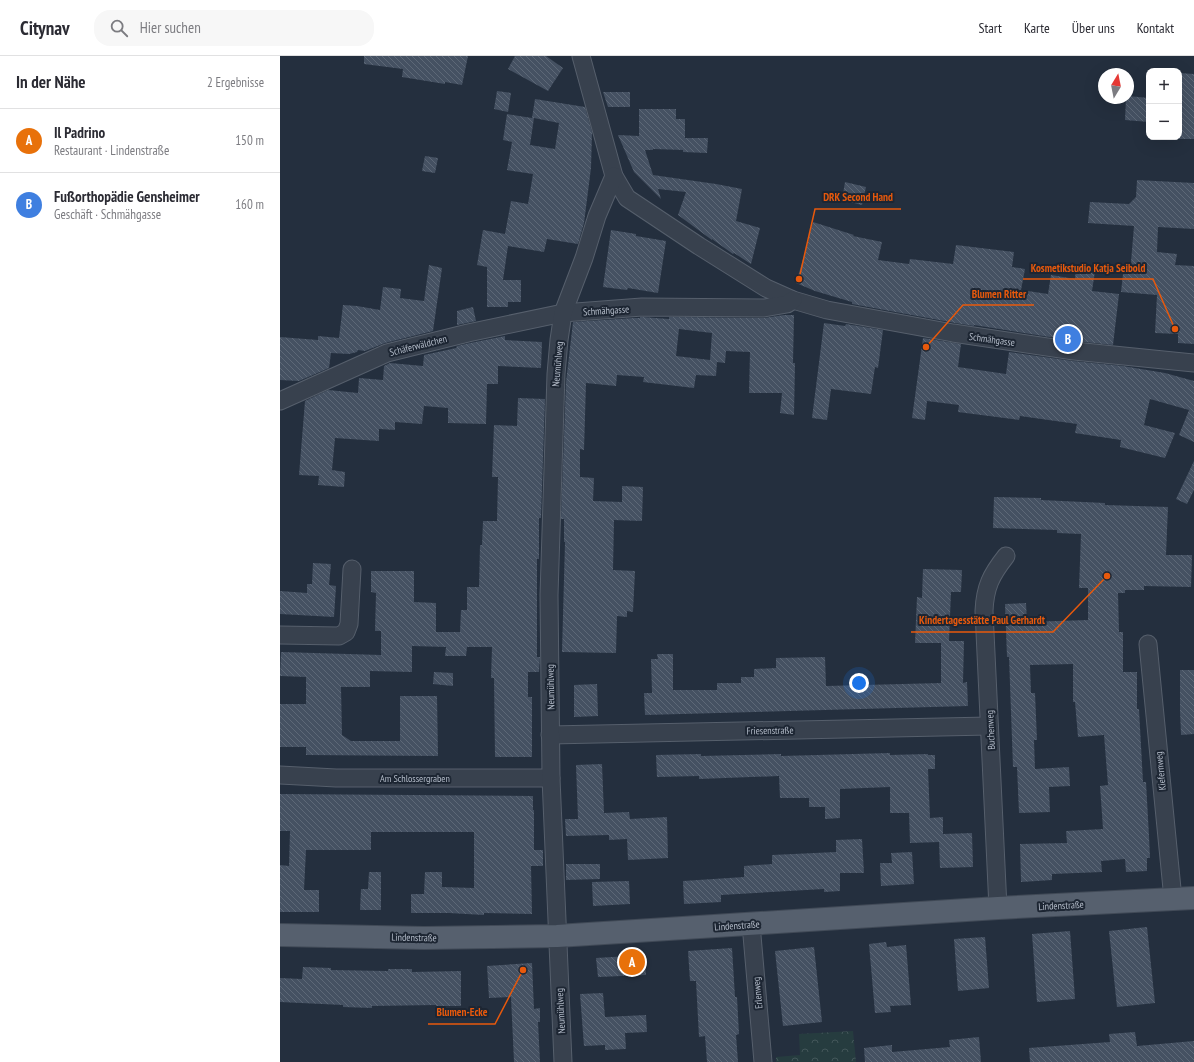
<!DOCTYPE html>
<html lang="de">
<head>
<meta charset="utf-8">
<style>
  :root { --surface:#fff; --page:#f7f7f7; --text:#2b2b33; --muted:#7c7c81; --line:#e1e1e2; --accent:#56698c }
  body { margin:0; font-family:"PT Sans Narrow",sans-serif; background:var(--page); color:var(--text) }
  .controls { position:absolute; right:12px; top:12px; display:grid; overflow:hidden; border-radius:8px; box-shadow:0 4px 16px #0002 }
  .controls button { width:36px; height:36px; display:grid; place-items:center; padding:0; border:0; border-bottom:1px solid var(--line); background:var(--surface); color:var(--text); font:20px sans-serif }
  .compass { position:absolute; left:818px; top:12px; width:36px; height:36px; border-radius:50%; background:var(--surface); box-shadow:0 4px 16px #0002; rotate:10deg }
  .you { position:absolute; left:579px; top:627px; width:14px; height:14px; margin:-10px; border:3px solid #fff; border-radius:50%; background:#1a73e8; box-shadow:0 0 0 6px #1a73e833 }
  .badge { display:grid; place-items:center; width:26px; height:26px; border-radius:50%; background:var(--accent); color:#fff; font-size:13px; font-weight:700 }
  .pin { position:absolute; translate:-50% -50%; border:2px solid #fff; box-shadow:0 1px 4px #0006 }
  .list { margin:0; padding:0; list-style:none }
  h2 { display:flex; justify-content:space-between; align-items:center; height:52px; margin:0; padding:0 16px; font-size:17px }
  h2 small { font-size:13px; font-weight:400; color:var(--muted) }
  .list li { display:grid; grid-template-columns:26px 1fr auto; gap:12px; align-items:center; box-sizing:border-box; height:64px; padding:0 16px; border-top:1px solid var(--line) }
  .list b { display:block; font-size:15px; white-space:nowrap }
  .list p { margin:0; font-size:13px; white-space:nowrap; color:var(--muted) }
  .list em { font-size:13px; font-style:normal; color:var(--muted) }
  .icon { flex:none; width:22px; height:22px; fill:none; stroke:currentColor; stroke-width:2; stroke-linecap:round; stroke-linejoin:round }
  .map { position:relative; flex:none; width:914px; height:1006px; overflow:hidden }
  header { display:flex; align-items:center; gap:24px; box-sizing:border-box; height:56px; padding:0 20px; background:var(--surface); border-bottom:1px solid var(--line) }
  header strong { font-size:19px }
  nav { display:flex; gap:22px; margin-inline-start:auto; font-size:14px }
  .search { width:280px; height:36px; background:var(--page); display:flex; align-items:center; gap:10px; box-sizing:border-box; padding:0 14px; border-radius:16px; color:var(--muted); font-size:15px }
  main { display:flex }
  aside { flex:1; background:var(--surface) }
  .map>svg:first-child { display:block }
</style>
</head>
<body>
<header>
<strong>Citynav</strong>
<div class="search"><svg class="icon" aria-label="search" viewBox="0 0 24 24"><circle cx="10" cy="10" r="6"/><path d="M15 15l6 6"/></svg>Hier suchen</div>
<nav><a>Start</a><a>Karte</a><a>Über uns</a><a>Kontakt</a></nav>
</header>
<main>
<aside>
<h2>In der Nähe<small>2 Ergebnisse</small></h2>
<ul class="list">
<li><span class="badge" style="background:#e8710a">A</span><div><b>Il Padrino</b><p>Restaurant · Lindenstraße</p></div><em>150 m</em></li>
<li><span class="badge" style="background:#3f7fe0">B</span><div><b>Fußorthopädie Gensheimer</b><p>Geschäft · Schmähgasse</p></div><em>160 m</em></li>
</ul>
</aside>
<div class="map">
<svg width="914" height="1006" viewBox="0 0 914 1006">
  <defs>
    <pattern id="park-crowns" width="20" height="18" patternUnits="userSpaceOnUse"><rect width="20" height="18" fill="#263c3f"/><path d="M2 6a3 3 0 1 1 6 0M12 15a3 3 0 1 1 6 0" fill="none" stroke="#435659"/></pattern>
    <pattern id="building-back-hatch" width="6" height="6" patternUnits="userSpaceOnUse"><rect width="6" height="6" fill="#455162"/><path d="M-1 5l2 2M0 0l6 6M5-1l2 2" fill="none" stroke="#5d6877"/></pattern>
  </defs>
  <rect width="100%" height="100%" fill="#242f3e"/>
  <path fill="url(#park-crowns)" d="M573 975 576 1006H496V1001L520 999 519 978Z"/>
  <g fill="url(#building-back-hatch)" fill-rule="evenodd">
    <path d="M84 0H188L182 29 165 26V28L122 21 123 13 84 8Z"/>
    <path d="M235 0H266L283 12 268 35 228 13Z"/>
    <path d="M899 17 914 18V83H899Z"/>
    <path d="M217 35 231 37 228 56 214 53Z"/>
    <path d="M323 36H350V51H328Z"/>
    <path d="M848 40 869 42V66L845 64 846 42H848Z"/>
    <path d="M255 43 305 51 312 76 311 112 304 167 298 188 267 183 264 196 228 190 223 224H241V246H228V251H207V211L197 209 203 174 225 178 231 145 248 148 253 118 227 114 232 86 223 84 227 58 252 62ZM254 62 279 67 275 93 250 89Z"/>
    <path d="M359 53H396V63H405V82H428L427 97 403 96V94L373 93V94H365L373 119 436 128 462 133 456 165 480 172 471 208 454 197 453 198 432 183V184L398 159 406 136 378 133 381 143 354 116 338 79 359 80Z"/>
    <path d="M145 100 158 102 155 117 142 115Z"/>
    <path d="M857 124 914 127V173L878 171 877 196 897 198 895 209 914 210V288L898 287V278L875 277 877 239 841 236 843 218H850L854 170 808 167 810 146 849 148 856 141Z"/>
    <path d="M565 126 586 131 582 149 562 144Z"/>
    <path d="M533 166 574 179 573 180 602 186 598 204 629 208 630 203 673 208 676 189 734 196 732 211 745 213 741 234 768 238 771 219 795 223 796 212 815 215 812 235 839 238 833 289 795 285 694 269V270L675 267 572 248V246L535 235 516 227 529 183H528Z"/>
    <path d="M331 174 356 178V180L386 185 378 237 348 232 347 234 323 231Z"/>
    <path d="M149 209 162 212 153 275 105 287 85 295 78 294 77 296 69 298 51 297 49 312 19 325 0 324V281L38 284V280L59 282 63 249 77 250 100 254 103 231 121 233 120 242 144 245Z"/>
    <path d="M193 251 196 265 177 269V255Z"/>
    <path d="M504 259H514L513 307H515L514 359 500 357 502 337H469L470 296 446 295 445 307 437 306 436 320 416 319 414 332 363 326 364 321 337 319 336 330 306 327 304 394 300 393V421L314 422 313 445 342 446V430L363 431 362 465 334 464 333 514 355 515 353 556 347 555V561L337 560 336 597 282 596 285 486H284V463H281L286 326 293 266 354 262H360V261H362L389 263V261L484 262ZM399 273 432 277 430 304 396 300Z"/>
    <path d="M544 267 565 270 566 268 603 274 598 312 595 311 591 338 551 333 547 364 532 362Z"/>
    <path d="M225 280V284L262 286 261 312 218 310V328H207L206 368 168 367V352L144 350 142 368 115 366V374L99 373V385L55 382 52 414 65 416 64 431 38 429 39 420 19 419 25 345 48 334 78 337 79 322 103 324 104 310 110 307 143 310 144 299 176 292 177 290 190 287Z"/>
    <path d="M643 282 681 288 678 311 726 318 729 296 793 305 843 310 885 317 914 325V386L899 379 909 354 870 343 864 369 895 377 885 402 840 391 841 384 795 377 797 368 740 360 739 364 678 356 679 349 647 345 645 364 632 362Z"/>
    <path d="M238 342 265 343 261 462H259V503H257V601H260L259 616H248V641H252V701H215L214 622H211L212 591H187L186 600H165L166 591 132 590V616L90 615V631H61L62 679 71 685H120V640H157L158 700 26 699V691H0V648H26V621L0 620 1 596 101 599V575H95L96 537 91 536V515H134V546L156 547V576H180L181 554H187V531H199L200 489H202L203 465H217L218 421H212L214 369 237 370Z"/>
    <path d="M914 405V434L907 448 896 443Z"/>
    <path d="M714 441 761 442V444L825 447V449L888 451 886 499H912L911 531 864 530V534H845V537H838L839 576H843V616H857V653H859L863 726H866L869 780 870 802H867V815L846 816 845 803 821 805 822 816 772 818V824L741 826 740 788 787 787 786 775 823 773 820 730 828 729 824 679 798 681 795 646H793V608L750 609 751 637H755L757 684H754L755 713 789 711 790 730 769 731 770 756 739 757 737 711H733L729 601H727L725 548 746 547 747 566 808 564V532H799L801 478 777 477V474L713 472Z"/>
    <path d="M33 507 51 508 49 529 56 530 54 561 0 558V535L27 537V528H32Z"/>
    <path d="M643 513 682 514 681 536H671L669 585H684L683 627 687 626 688 650 365 659 364 637H372L371 603H378L377 598H393V634H437V627H461V621H474V613L496 612V602L545 601 546 630 661 627V587H635L637 541 642 542Z"/>
    <path d="M900 614H914V678L901 679 900 655Z"/>
    <path d="M154 616 173 617V630L153 628Z"/>
    <path d="M317 628 318 660 294 661V629Z"/>
    <path d="M610 697V699L648 698V699H655V713H648L650 762 663 761V778L692 777 693 811 660 812 659 786 630 787 629 757H610V731L560 733V762L545 763V751H529V742H500L499 720 419 723V720L377 721 376 699 421 698V700L501 698V700Z"/>
    <path d="M322 708 324 757 349 756 350 763 387 761 388 802 348 804 347 783 329 784V779L286 780 285 763H298L296 709Z"/>
    <path d="M0 738 253 740V754H254V794H263V810H251L252 858 204 857V859L169 857H131V838H144L145 816H162V831L194 832V776H91V794H26L24 834H39V856H0V809L9 810 10 775H0Z"/>
    <path d="M582 783 584 817H560V835L544 836V833L441 839V846L404 848 403 825 464 821V810L492 808V799L556 796V784Z"/>
    <path d="M632 796 634 828 601 830 600 807H612L611 797Z"/>
    <path d="M286 808H320V823L286 824Z"/>
    <path d="M89 816H101V854H80L81 833H88Z"/>
    <path d="M349 825 350 848 313 850 312 826Z"/>
    <path d="M867 871 875 947 837 951 829 875Z"/>
    <path d="M790 875 795 943 757 946 752 878Z"/>
    <path d="M705 881 709 932 678 935 674 883Z"/>
    <path d="M606 886 607 891 626 889 631 949 610 950 611 956 595 957 589 888Z"/>
    <path d="M534 891 542 966 503 970 495 895Z"/>
    <path d="M452 892 455 941H457L459 978 456 979 458 1006H427L425 980 419 981 416 925H410L408 895Z"/>
    <path d="M365 899 366 919 318 921 316 902Z"/>
    <path d="M252 907 254 953 260 952V966H258L260 1006H234L231 941 209 942 207 910Z"/>
    <path d="M23 911 51 912V914L108 915V913H132V916L181 915V950H156V949L92 950V952L63 951V949L0 946V922L22 923Z"/>
    <path d="M323 937 325 961 366 959 367 976 345 977 346 993 325 994V989L304 990 300 938Z"/>
    <path d="M855 976 857 990 914 985V1006H750L749 992 830 986 829 978Z"/>
    <path d="M699 981 701 1006H585L584 992 612 989V996L670 991 669 984Z"/>
  </g>
  <g fill="none" stroke-linecap="round" stroke-linejoin="round">
    <defs>
      <g id="minor">
        <path d="M301 0 334 120 347 142 419 190 486 232 513 244 547 254 673 277 794 295 914 307"/>
        <path d="M0 345 107 297 188 277 283 257 362 251 484 252 507 248 513 244"/>
        <path d="M0 579 59 580 66 576 69 568 72 513"/>
        <path d="M868 588 893 843"/>
        <path d="M270 679 709 670"/>
        <path d="M0 719 56 722H271"/>
        <path d="M718 852 704 555C705 531 711 519 726 500"/>
        <path d="M471 868 483 1006"/>
        <path d="M283 1006 271 722 269 539 276 318 279 284 283 257 304 202 317 160 334 120"/>
      </g>
      <path id="major" d="M0 879 144 882 277 880 718 852 914 842"/>
    </defs>
    <use href="#minor" stroke="#565f6c" stroke-width="19"/>
    <use href="#major" stroke="#414a57" stroke-width="24"/>
    <use href="#minor" stroke="#38414e" stroke-width="17"/>
    <use href="#major" stroke="#56606e" stroke-width="22"/>
  </g>
  <g text-anchor="middle" stroke-width="4" stroke-linejoin="round" paint-order="stroke">
    <g font-size="10" fill="#b4bcc9" stroke="#1d2633">
      <text transform="translate(326 254) rotate(-4)" y="4">Schmähgasse</text>
      <text transform="translate(712 283) rotate(8)" y="4">Schmähgasse</text>
      <text transform="translate(138 289) rotate(-14)" y="4">Schäferwäldchen</text>
      <text transform="translate(277 308) rotate(-85)" y="4">Neumühlweg</text>
      <text transform="translate(270 631) rotate(-91)" y="4">Neumühlweg</text>
      <text transform="translate(490 674) rotate(-1)" y="4">Friesenstraße</text>
      <text transform="translate(710 674) rotate(-93)" y="4">Buchenweg</text>
      <text transform="translate(880 715) rotate(-96)" y="4">Kiefernweg</text>
      <text x="135" y="726">Am Schlossergraben</text>
      <text transform="translate(781 849) rotate(-3)" y="4">Lindenstraße</text>
      <text transform="translate(457 869) rotate(-4)" y="4">Lindenstraße</text>
      <text transform="translate(134 881) rotate(1)" y="4">Lindenstraße</text>
      <text transform="translate(477 937) rotate(-95)" y="4">Erlenweg</text>
      <text transform="translate(280 955) rotate(-93)" y="4">Neumühlweg</text>
    </g>
  </g>
  <path fill="none" stroke="#e8590c" stroke-width="1.5" d="M519 223L535 153H621M895 273L873 223H743M646 291L683 249H754M827 520L773 576H631M243 914L215 968H148"/>
  <g fill="#e8590c" stroke="#1d2633" stroke-width="1.5">
    <circle cx="519" cy="223" r="4"/>
    <circle cx="895" cy="273" r="4"/>
    <circle cx="646" cy="291" r="4"/>
    <circle cx="827" cy="520" r="4"/>
    <circle cx="243" cy="914" r="4"/>
  </g>
  <g font-size="11" text-anchor="middle" font-weight="bold" fill="#e8590c" stroke="#1d2633" stroke-width="4" stroke-linejoin="round" paint-order="stroke">
    <text x="578" y="145">DRK Second Hand</text>
    <text x="808" y="216">Kosmetikstudio Katja Seibold</text>
    <text x="719" y="242">Blumen Ritter</text>
    <text x="702" y="568">Kindertagesstätte Paul Gerhardt</text>
    <text x="182" y="960">Blumen-Ecke</text>
  </g>
</svg>
<div class="controls">
<button>+</button>
<button>−</button>
</div>
<svg class="compass" viewBox="-18 -18 36 36"><path d="M0-13l5 13h-10z" fill="#e53935"/><path d="M0 13l5-13h-10z" fill="#7c7c81"/></svg>
<div class="you"></div>
<div class="pin badge" style="left:352px;top:906px;background:#e8710a">A</div>
<div class="pin badge" style="left:788px;top:283px;background:#3f7fe0">B</div>
</div>
</main>
</body>
</html>
